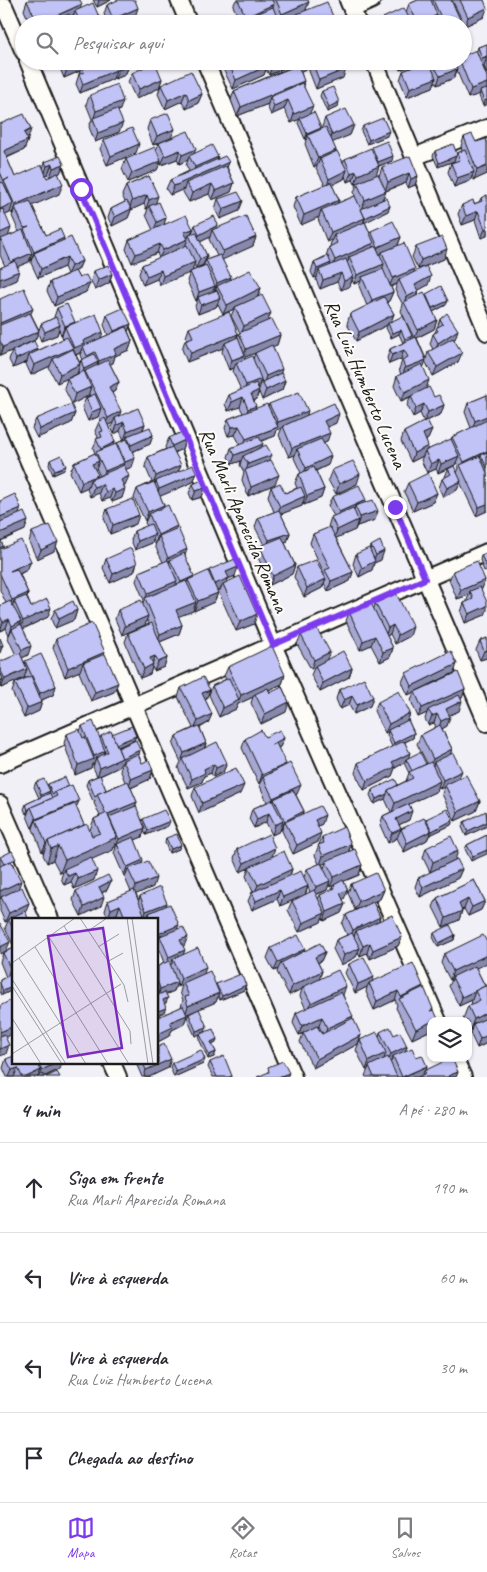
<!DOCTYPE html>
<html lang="pt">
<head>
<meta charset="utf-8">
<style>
  :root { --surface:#fff; --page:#f2f2f3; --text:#2b2b33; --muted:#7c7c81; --line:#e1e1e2; --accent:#7c3aed }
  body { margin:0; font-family:Caveat,sans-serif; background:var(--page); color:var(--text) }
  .controls { position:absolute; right:15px; bottom:15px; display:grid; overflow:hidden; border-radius:10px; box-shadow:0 1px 4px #0004 }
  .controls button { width:45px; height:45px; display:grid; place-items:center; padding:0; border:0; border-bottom:1px solid var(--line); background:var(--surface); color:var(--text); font:25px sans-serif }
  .stop { position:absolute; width:15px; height:15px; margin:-11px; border:4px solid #7c3aed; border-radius:50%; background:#fff }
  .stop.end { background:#7c3aed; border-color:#fff; box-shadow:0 1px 5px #0008 }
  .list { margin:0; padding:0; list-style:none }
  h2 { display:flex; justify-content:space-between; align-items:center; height:65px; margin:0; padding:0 20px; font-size:21px }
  h2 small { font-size:16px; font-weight:400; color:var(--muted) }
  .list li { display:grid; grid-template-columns:32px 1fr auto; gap:15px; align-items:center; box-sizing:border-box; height:90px; padding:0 20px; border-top:1px solid var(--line) }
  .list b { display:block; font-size:19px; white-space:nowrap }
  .list p { margin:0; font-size:16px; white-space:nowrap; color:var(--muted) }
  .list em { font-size:16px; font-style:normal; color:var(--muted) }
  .icon { flex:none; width:28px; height:28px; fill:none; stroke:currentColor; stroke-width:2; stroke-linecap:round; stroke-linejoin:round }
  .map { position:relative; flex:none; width:487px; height:1077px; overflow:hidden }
  .search { position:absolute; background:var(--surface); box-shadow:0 1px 4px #0004; left:15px; right:15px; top:15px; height:55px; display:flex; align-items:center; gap:12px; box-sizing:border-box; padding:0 18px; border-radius:28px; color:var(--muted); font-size:19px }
  .sheet { height:425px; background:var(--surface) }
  nav { display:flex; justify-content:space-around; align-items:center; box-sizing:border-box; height:70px; border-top:1px solid var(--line); background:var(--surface); font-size:14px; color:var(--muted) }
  nav a { display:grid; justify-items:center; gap:2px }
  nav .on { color:var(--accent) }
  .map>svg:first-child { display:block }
</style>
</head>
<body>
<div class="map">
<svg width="487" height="1077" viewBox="0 0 487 1077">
  <rect width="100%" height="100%" fill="#f1f0f7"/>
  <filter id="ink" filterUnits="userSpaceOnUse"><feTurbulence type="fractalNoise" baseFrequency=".02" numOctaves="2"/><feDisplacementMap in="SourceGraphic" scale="10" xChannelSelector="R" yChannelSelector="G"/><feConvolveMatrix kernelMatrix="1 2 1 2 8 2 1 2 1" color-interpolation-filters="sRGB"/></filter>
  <g filter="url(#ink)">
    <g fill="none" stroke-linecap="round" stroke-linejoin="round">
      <defs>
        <g id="minor">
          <path d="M179 0 189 24"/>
          <path d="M348 0 358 24"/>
          <path d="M4 6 24 52"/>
          <path d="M352 9 372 0"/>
          <path d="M28 61 273 645 438 1021"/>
          <path d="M205 61 487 723"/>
          <path d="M374 61 487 332"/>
          <path d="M414 157 487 128"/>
          <path d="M0 394 293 1077"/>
          <path d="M0 764 487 552"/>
          <path d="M0 804 50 919"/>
          <path d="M454 1058 463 1077"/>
          <path d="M112 1063 118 1077"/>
        </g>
      </defs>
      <use href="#minor" stroke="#1c1c1c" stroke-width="20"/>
      <use href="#minor" stroke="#fdfcf7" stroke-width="16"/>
    </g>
    <g fill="#a6a7d3" stroke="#1c1c1c" fill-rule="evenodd">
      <path d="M93 0H111L97 7Z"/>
      <path d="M236 0H308L306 11 334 19 332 24H294L297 15 278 23V21L277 24H233L240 21 233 6Z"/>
      <path d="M418 0H451L460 19 458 24H437L435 21 434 24H381L383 18 406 12 409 4Z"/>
      <path d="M452 0H484V17L465 26Z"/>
      <path d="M27 1 79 9 102 24H74L72 20 74 15 70 16 69 24H30L24 10Z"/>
      <path d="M107 5 135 17 129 19 131 24H108L104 14Z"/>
      <path d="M487 44V74L484 66H483L487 77V104L483 106 479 96 480 94 468 98 457 71 454 78 437 85 435 81 433 87 407 97 400 80 403 71 412 67 413 65 400 70 396 61H454L456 65 457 61H463L477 51 478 47Z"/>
      <path d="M57 61H104L101 62 102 65 113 63 114 61 129 66 125 75 115 79 114 77 113 79 80 93 76 84 80 71 64 78Z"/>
      <path d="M217 61H312L310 67 301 71 309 114 321 128 320 130 322 129V127L325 118 354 125 350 135 332 142 335 152 343 162 345 159 392 161 379 166 376 174 379 176 382 167 418 176 415 185 408 188 406 183 386 191 383 199 390 206 388 211 365 222 370 233 371 231 401 237 398 245 414 272 428 285 418 290 417 296 425 295 426 294 446 305 433 312 437 320 434 329 417 338 426 359 428 352 433 349 430 344 433 334H434L437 328 440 319 455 339H454L458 362 433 376 425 361 423 367 426 389 434 397 444 405 441 414 427 421 432 430 428 439 426 440 427 450 451 440 452 437 471 428 465 412 468 403 487 395V511L476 516 460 482 457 490 443 497 439 488 442 479 445 477 448 469 457 473 459 468 456 462 455 465 438 473 436 469 427 473 421 460 423 456 411 462 401 441 404 432 424 422 420 413 413 417 407 405 411 397 401 401 394 386 397 376 401 375 399 369 402 361 401 359 389 364 387 358 390 349 403 343 399 334 391 338 386 328 387 325 356 341 347 324 350 314 367 306 359 286 361 281 354 284 352 280 350 286 341 290 337 282 320 289 316 280 317 277 314 278 311 272 314 262 326 256 329 247 331 246 330 245 332 240 327 242 318 219 319 217 301 225 293 207 296 197 325 185 316 168 317 166 314 167 305 144 307 138 305 139 298 123 300 119 291 123 284 109 271 115 267 106 268 104 237 116 231 100 234 91 294 66 292 62 291 65 269 75 266 69 264 75 233 89 224 71 226 66 220 69ZM345 176 347 182 353 180 355 184H357L354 192 355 196 338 203 339 200 332 185 344 179ZM397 284 395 290 403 305 401 311 414 338 411 340 412 336 391 322 394 314 387 302 389 301 393 292 391 287Z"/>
      <path d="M312 62 343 78 316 89 309 71Z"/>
      <path d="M132 73 162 79 159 88 136 99 128 82Z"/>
      <path d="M161 85 202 94 198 103 186 109 182 101 165 109 158 94Z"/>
      <path d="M322 91 338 107 327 112 320 96Z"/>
      <path d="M90 95 120 110 118 111 119 132 95 142 89 127 92 119 86 104Z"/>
      <path d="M150 120 171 138 194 154 229 162 227 167 234 183 231 192 212 200 209 194 189 202 183 192 184 189 170 195 166 189 170 180 189 171 186 165 188 160 179 164 177 159 161 165 160 162 157 170 128 182 122 169 126 159 156 150 159 143 153 145 147 129Z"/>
      <path d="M0 124 31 129 27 139 28 140 24 150 7 158 15 177 43 169 45 162 64 164 60 173 58 174 59 194 32 205 46 235 64 240 82 261 78 270 75 271 79 278 90 283 86 292 54 306 47 291 50 282 67 274 64 267 38 278 31 263V261L30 259 29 262 18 266 16 280 0 287V268L5 266 0 255ZM48 174 50 177 47 178 46 175ZM10 211 12 214H13L12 216 19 232 8 236 5 215 10 213Z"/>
      <path d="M363 126 387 136 367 144 361 131Z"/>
      <path d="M464 137 476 142H487V174L474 180 472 176 470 181 454 187 448 172 451 163 454 162V161L438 167 433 156 435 151 457 154V153L462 151 461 146Z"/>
      <path d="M104 140 136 153 107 165 100 149Z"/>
      <path d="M149 176 156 203 166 218 163 225 193 229 191 234 192 233 195 225H218L217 228 256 237 253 246 222 259 230 280 261 288 258 297 268 321 280 335 277 345 272 346 281 373 285 381 282 390 262 400 259 392 256 400H254L255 409 268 407 269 404 336 423 327 427V442L324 443 328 465 316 471 324 489 321 498 304 505 303 503 302 506 281 514 290 533 287 542 285 543 295 565 292 574 270 585 257 555 260 546 264 545 255 527 258 518 274 512 268 496 271 487 285 493 297 488 295 483 299 474 301 473 294 458 295 455 289 457 279 435 282 428 277 430 275 436 261 441V447L269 461 275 484 248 496 242 480 244 472 240 465 241 461 232 464 228 457 231 448 240 444 235 435 228 436 225 428 228 419 243 413 240 407 228 411 225 404 229 395 241 390 233 372 234 368 229 370 222 352 223 348 187 362 182 349 185 340 187 339 186 337 189 328 238 334 236 338H237L239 333H240L231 316 234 309 223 314 218 304 216 307 198 314 195 306 197 301H196L187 281 190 272 160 285 157 279 143 285 139 274 142 265 159 258 157 253 132 263 126 249 129 240 153 230 146 215 148 208 146 209 144 204 131 210 128 218 112 226 108 218 111 209 125 202 122 195 126 186ZM210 237 209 239 217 256 206 260 203 266 192 271 194 264 196 268 203 265 207 256 200 242ZM255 353 253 359H244L245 357ZM261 381 262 382 259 389 258 388Z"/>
      <path d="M487 195V236L481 238 475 220 462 225 458 214 462 205 474 204 479 202 481 198Z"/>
      <path d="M218 199 239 211 220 219 215 209Z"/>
      <path d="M416 247 444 259 418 269 412 257Z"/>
      <path d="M94 271 112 274 109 283 95 290 91 281Z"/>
      <path d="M0 299 31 314 39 330 41 324 54 318V317L57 308 75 323 101 338 108 335 104 325 107 315 131 324 128 331 132 341 129 350 115 356 113 363 110 364 119 382 115 391 112 393 120 416 145 424 143 430 153 435 150 444 132 452V467L126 469 125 485 124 486 122 498 112 502 110 498 102 501 99 493 90 497 87 489 88 487 79 491 70 472 74 463 95 453 93 448 98 437 95 431 99 422 101 420 98 415V417L88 421 82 407 86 398 90 396 89 394 88 396 72 404 64 388 67 379 79 373 78 371 77 374 57 383 49 368 50 366 31 375 26 364 27 362 13 368 9 360 12 351 38 349 37 351 63 339 62 336V335H61L59 329 57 335 41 341 38 333 35 340 0 356ZM82 349 80 355 82 360H81L80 363 76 355 80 353ZM113 423 111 427 114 434 120 431 124 440 117 443V445H114L115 442 108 425ZM96 468 100 476 97 477 95 470Z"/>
      <path d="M75 413 71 423 37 438 32 428 36 419Z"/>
      <path d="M169 438 185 440 182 449 175 452 179 471 197 473 193 482 160 496 164 505 163 507 176 529 185 556 193 578 209 573V570L235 576 228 579 227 582 254 624 236 631 219 593 220 590 217 591 218 593 214 602 194 611 193 609V611L178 616 182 625 179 634 160 642 167 658 164 667 154 671 152 667 150 674 140 678 125 642 128 633 149 624 147 620 145 625 122 635 115 619 118 610 143 603 144 600 136 581 139 572 163 562 155 546 156 543 155 544 153 540 152 543 135 550 131 540 134 531 147 526 145 523 146 520 145 521 134 498 137 489 152 482 145 466 148 457 166 449 165 447Z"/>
      <path d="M50 460 64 470 53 475 49 465Z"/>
      <path d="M332 470 357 484 336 494 328 480Z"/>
      <path d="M408 483 437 493 433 502 413 511 404 492Z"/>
      <path d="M193 484 205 488 202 497 192 500 189 493Z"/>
      <path d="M332 497 365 503 375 520 357 526 355 530 336 538 353 572 350 581 328 591 324 583 322 588 304 597 294 577 297 567 324 575V573L310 543 313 534 329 528 328 527 331 517 334 516 328 506Z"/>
      <path d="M0 501 19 513 25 530 1 541 3 546V548L31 561 27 570 20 574 28 593 27 597 31 607 48 617 23 629 28 655 22 658 25 664V661L56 686 53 695 42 700V702L39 711 24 718 12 692 15 683 26 678 24 676V678L1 688 0 687V688V662L16 655 8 638 9 635 6 628 0 631V606L6 603 0 590Z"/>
      <path d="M107 509 136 524 110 534 104 518Z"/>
      <path d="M32 532 54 551 37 559 29 542Z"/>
      <path d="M371 546 381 560 374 563 372 570 359 577 353 564 356 554 370 550Z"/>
      <path d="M487 553V570L484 571 480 560 481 555Z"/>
      <path d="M106 559 137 563 134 572 110 583 103 568Z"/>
      <path d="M453 571 485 580 482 589H481L485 615 465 623 461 612 464 603 467 602V600L469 595 457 599 449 580Z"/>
      <path d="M375 603 410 636 395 644 390 634 387 636 393 648 390 657 380 662 371 645 360 650 346 621 349 612 374 608Z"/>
      <path d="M55 610H77L74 620 55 628 51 619Z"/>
      <path d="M301 635 327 660 352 668 349 677 320 692 311 675 314 668 311 669 297 644Z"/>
      <path d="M487 638V658L480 660 476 650 480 641Z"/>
      <path d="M56 639 104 654 114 692 91 701 79 672 80 671 65 677 53 648Z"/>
      <path d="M228 667 285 675 282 684 269 690 270 693 286 712 261 724 251 703 253 697 238 704 236 709 219 717 209 695 212 686 226 679 224 676Z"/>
      <path d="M406 673H454L426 686 465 689 462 698H461L459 711 449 715 447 726 442 729 452 749 450 754 459 778 480 801 476 811 455 821 442 794 444 787 440 789 438 786 437 791 409 804V820L399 825 401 829 426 821V819L453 820 451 825 430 835V834L427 840 404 852 397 838 388 843 380 825 383 816 391 812 385 799 374 804 370 795 372 790 398 785 406 781 409 773 404 763 395 768 392 776 364 790 355 773 358 763 392 747 387 735 388 732 385 733 374 711 378 702 410 713 408 720 414 733 413 738 405 742 409 758 426 764 427 763 417 744 421 735 436 727 434 723 428 725 425 719 427 713 418 717 411 701 414 692 408 695 402 682Z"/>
      <path d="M181 688 210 690 206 699 205 700 212 714 208 723 200 728 206 743 205 748 227 763 223 772 213 777 211 773 204 776 202 782 188 788 178 768 181 762 173 745 176 736 193 728 178 697Z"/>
      <path d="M339 690 373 697 370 706 354 714 349 705 340 709 336 699Z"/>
      <path d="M82 726 100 738 101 736 112 734 136 736 134 740 118 747V748L138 755 142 763 153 770 150 779 131 788 137 802 135 806 142 821 143 819 168 826 146 835 144 831 142 837 135 840 142 863 153 887 136 894 139 900 140 896 166 906 184 946 183 947V955L216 985V984L246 985 244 990 220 1000 218 996 216 1002 187 1014V1015L184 1024 172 1030 169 1036 158 1042V966L164 963 158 947 159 941 158 942V920H119L117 914 108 918 105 911 108 901 131 892 125 878 126 875 124 876 114 853 116 848H115L114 845 113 850 91 859 94 880 74 889 71 882 64 885 61 878 63 872 60 873 53 860 47 863 43 855 44 852H42L33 829V828H32L27 816 28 813 26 814 24 809 26 804 39 798 34 787 36 782 47 787 48 784 69 786 79 801 76 807 84 825 90 830 94 819 100 816 94 803 95 800 93 801 86 785 88 780 97 776 93 767 94 764H92L91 768 75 775 64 743 67 734 80 731ZM123 762 120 769 125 782 106 790 100 776 119 767 121 763ZM177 984 178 987 182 985 180 992 183 1000 181 1007 158 1017V1015L164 1012V1004L166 1003V994L174 991Z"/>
      <path d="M265 737 284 738 280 747 278 748 297 794 296 795 304 811 303 814 322 824 318 826V842L293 854 282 831V829L281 830V829L280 831 272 835 266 822 254 828 249 819 252 809 267 802 260 786V783L259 784 242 748 245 739Z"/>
      <path d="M195 787 240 794 199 813 192 796Z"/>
      <path d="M487 812V826L466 836 462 827 464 822Z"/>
      <path d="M487 835 471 861 465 849 467 845Z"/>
      <path d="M322 837 351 844 349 851 362 865 359 875 344 881V899L343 900 345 904 341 913 324 921 323 918 321 922 299 932 288 910 292 901 293 900 280 906 277 899 252 910 248 901 252 892H253L246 876 249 868 240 872 234 858 237 849 272 856 292 869 290 876 304 877 307 869 319 864 315 855ZM326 863 324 868 322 864ZM329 883 330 887 333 885 332 890 320 895 318 899 316 895 327 890ZM308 887 310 892 305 895Z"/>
      <path d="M166 838 179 849 169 853 165 843Z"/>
      <path d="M426 848 455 860 430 872 423 858Z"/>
      <path d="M0 857 14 864H13L18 889 14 920 13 945 5 928 8 921 5 922 0 911Z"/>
      <path d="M462 869 458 878 420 897 415 887 418 878Z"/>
      <path d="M474 880 485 901 481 910 468 916 464 909 462 910 459 920 443 927 433 907 437 898Z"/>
      <path d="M111 881 107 890 102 893 101 906 81 916 73 900 76 891Z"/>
      <path d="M351 884 384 890 380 899 373 902 380 917 379 921 402 937 398 946 370 959 367 953 360 956 358 952 356 957 341 965 333 949 336 940 347 935 342 924 346 915 364 906 355 910 348 893Z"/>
      <path d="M434 933 455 935 454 940 438 947 433 937Z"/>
      <path d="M14 948V974L10 976 14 984V987L13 990 2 995 0 992V980L6 977 0 962 3 953Z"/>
      <path d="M271 948 325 952 321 961 318 963 322 971 319 979 343 995 352 1019 361 1035 358 1044 313 1068 300 1042 303 1034 299 1035 293 1023 296 1013 306 1009 300 996 302 989 289 995 277 972 278 969 274 971 267 958ZM319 1026 323 1034H322L318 1027Z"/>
      <path d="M444 954 476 968 485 986 487 985V1043L477 1048 470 1033 471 1031 469 1032 468 1030V1021H464L463 1019 468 1006 471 1005 472 1000 459 1006 449 986 452 980H450L441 963Z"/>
      <path d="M349 964 372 982 423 986 422 987 433 1010 431 1021V1030L412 1039 396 1008 397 1005 395 1000 374 1010 366 992 367 987 355 993 345 973Z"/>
      <path d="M189 1014 205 1032 195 1036 187 1018Z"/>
      <path d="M380 1032 394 1035 407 1046 405 1051 416 1057 427 1066 426 1070 458 1072 456 1077H366L365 1076 368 1069 366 1070 356 1050 360 1040 379 1037Z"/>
      <path d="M200 1034 216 1043 212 1045 216 1052 214 1057 208 1059 199 1039Z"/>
      <path d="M6 1059 14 1063H62L60 1069 44 1077H7L3 1068Z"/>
      <path d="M210 1062 232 1076V1077H213L208 1067Z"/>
      <path d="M136 1063H158L168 1068 149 1077H142Z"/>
      <path d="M172 1063 203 1064 174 1077 170 1067Z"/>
    </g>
    <g fill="#8788ac" stroke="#1c1c1c">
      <path d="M99 0H111L97 7Z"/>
      <path d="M309 2 305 12 278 23 282 14Z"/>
      <path d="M82 4 78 13 75 11 74 15 56 23 54 21 53 24H39Z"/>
      <path d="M274 4 271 13 243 24 246 17Z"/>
      <path d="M138 8 135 17 120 24H112L113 19Z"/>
      <path d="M487 8 484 17 465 26 468 17Z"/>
      <path d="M437 15 434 24H418Z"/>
      <path d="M71 18 69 24H58Z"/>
      <path d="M334 19 332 24H322Z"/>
      <path d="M460 19 458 24H450Z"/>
      <path d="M278 20 277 24H269Z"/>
      <path d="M487 57 484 66 479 67 482 58Z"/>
      <path d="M85 61H104L83 70 81 67 80 71 64 78 67 69Z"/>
      <path d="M223 61H237L228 62 226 66 220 69Z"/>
      <path d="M282 61H292L291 65 269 75 272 66Z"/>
      <path d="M306 61H312L310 67 297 73 300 64Z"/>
      <path d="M403 61H414L413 65 400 70Z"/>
      <path d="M129 66 125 75 115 79 118 70Z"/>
      <path d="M267 66 264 75 233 89 236 80Z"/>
      <path d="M346 69 343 78 316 89 319 80Z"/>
      <path d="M457 69 454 78 437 85 440 76Z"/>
      <path d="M116 70 113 79 80 93 83 84Z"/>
      <path d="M436 78 433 87 407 97 410 88Z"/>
      <path d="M162 79 159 88 136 99 139 89Z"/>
      <path d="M304 81 301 90 270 97 268 104 237 116 241 107Z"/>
      <path d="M487 83V88L486 91H480V94L468 98 471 89Z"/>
      <path d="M186 92 182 101 165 109 168 100Z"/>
      <path d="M202 94 198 103 186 109 189 100Z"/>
      <path d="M288 100 284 109 271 115 274 106Z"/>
      <path d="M487 100V104L483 106 484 101Z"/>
      <path d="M123 101 120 110 93 121 96 111Z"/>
      <path d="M339 102 338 107 327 112 329 107Z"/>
      <path d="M313 106 309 115 291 123 294 114Z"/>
      <path d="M123 123 119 132 95 142 98 133Z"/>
      <path d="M354 125 350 135 329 144 332 135Z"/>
      <path d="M321 128 319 133 308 135 307 138 305 139 307 134Z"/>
      <path d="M31 129 28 139 21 142 24 133Z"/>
      <path d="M175 129 171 138 153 145 157 136Z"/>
      <path d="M389 131 387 136 367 144 369 140Z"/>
      <path d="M28 140 24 150 0 160 4 151Z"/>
      <path d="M139 144 136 153 107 165 111 156Z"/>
      <path d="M196 149 192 158 189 156 188 160 179 164 182 155Z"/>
      <path d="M180 150 177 159 161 165 165 156Z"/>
      <path d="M336 150 332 159H320L317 166 314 167 318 158Z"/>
      <path d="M393 156 392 161 376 167 378 162Z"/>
      <path d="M456 156 454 161 438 167 439 163Z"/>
      <path d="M218 157 214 166 192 176 195 167Z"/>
      <path d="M161 161 157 170 128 182 132 173Z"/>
      <path d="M229 162 226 171 186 183 184 189 170 195 174 186Z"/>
      <path d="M52 164 48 174 44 176 47 166Z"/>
      <path d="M64 164 60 173 50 177 53 168Z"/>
      <path d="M379 166 376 176 355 184 358 175Z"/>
      <path d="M487 166V174L474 180 477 170Z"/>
      <path d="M347 170 344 179 326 188 329 179Z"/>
      <path d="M356 171 353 180 347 182 351 173Z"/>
      <path d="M474 172 470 181 454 187 457 178Z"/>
      <path d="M409 173 406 183 385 191 388 182Z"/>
      <path d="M418 176 415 185 408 188 411 179Z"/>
      <path d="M234 183 231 192 212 200 216 191Z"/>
      <path d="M63 184 59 194 18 212 15 207 13 214H12L15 205Z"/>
      <path d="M212 184 209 194 189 202 192 193Z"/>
      <path d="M386 191 382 200 362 210 365 200Z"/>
      <path d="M147 195 144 204 131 210 128 218 112 226 115 217 129 210 132 201Z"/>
      <path d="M158 196 155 205 149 206 148 208 146 209 149 200Z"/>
      <path d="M339 200 335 209 321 210 319 217 301 225 304 215Z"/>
      <path d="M243 201 239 211 220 219 223 209Z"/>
      <path d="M13 203 10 213 0 217V209Z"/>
      <path d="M390 206 388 211 364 223 365 218Z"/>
      <path d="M478 211 475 220 462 225 466 216Z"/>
      <path d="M166 218 163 228 153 232 157 222Z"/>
      <path d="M365 218 362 227 334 235 332 240 327 242 331 232Z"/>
      <path d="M218 225 215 234 212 230 210 237 196 244 199 235Z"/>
      <path d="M11 228 8 237 0 241V233Z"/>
      <path d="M487 228V236L481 238 485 229Z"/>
      <path d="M193 229 190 236 189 235 188 238 181 241 184 232Z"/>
      <path d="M256 237 253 246 220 261 223 251Z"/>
      <path d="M401 237 397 247 382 252 381 254 375 256 378 247Z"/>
      <path d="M64 238 61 248 34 253 31 261 34 252Z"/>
      <path d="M188 239 184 249 159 259 163 250Z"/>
      <path d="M374 243 371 252 349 257 348 262 332 269 335 260Z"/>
      <path d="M160 244 157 253 132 263 136 254Z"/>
      <path d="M447 249 444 259 418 269 421 260Z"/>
      <path d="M32 253 29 262 7 271 11 262Z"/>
      <path d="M207 256 203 265 196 268 200 259Z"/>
      <path d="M67 257 64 267 38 278 41 269Z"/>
      <path d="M82 261 78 270 67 275 71 266Z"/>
      <path d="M195 262 192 272 160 285 163 276Z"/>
      <path d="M331 263 327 272 319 270 317 277 314 278 317 269Z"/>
      <path d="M384 264 381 273 362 277 361 281 354 284 357 275Z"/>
      <path d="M415 269 412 278 399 280 397 284 389 287 393 278Z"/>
      <path d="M161 270 157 279 143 285 147 276Z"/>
      <path d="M19 271 16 280 0 287V279Z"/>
      <path d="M341 273 337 282 320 289 323 280Z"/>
      <path d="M112 274 109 283 95 290 98 280Z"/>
      <path d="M431 276 428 285 412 294 415 285Z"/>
      <path d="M231 277 228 286H217L215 292H214L217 283Z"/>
      <path d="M353 277 350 286 341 290 344 281Z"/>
      <path d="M90 283 86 292 54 306 57 297Z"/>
      <path d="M215 286 211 295 198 297 197 301H196L199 292Z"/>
      <path d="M261 288 257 298 235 307 234 309 223 314 227 305Z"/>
      <path d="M418 291 415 300 405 303 407 297Z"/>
      <path d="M393 292 389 301 369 310 372 300Z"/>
      <path d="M220 298 216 307 198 314 201 305Z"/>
      <path d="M448 301 446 305 431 313 432 308Z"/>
      <path d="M33 309 29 318 0 331V323Z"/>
      <path d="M271 313 267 322 241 335 244 326Z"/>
      <path d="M394 314 390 323H388L387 325 356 341 359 332Z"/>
      <path d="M437 320 434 329 414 339 418 330Z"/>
      <path d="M75 322 72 331 65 327 62 335H61L65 326Z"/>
      <path d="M131 324 127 333 111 340 114 331Z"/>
      <path d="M60 325 57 335 41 341 45 332Z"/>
      <path d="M401 330 399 334 391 338 392 333Z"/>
      <path d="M458 330 455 339 435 352 438 343Z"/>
      <path d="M39 331 35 340 0 356 3 347Z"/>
      <path d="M103 332 100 341 83 346 80 353 71 357 74 348 83 341Z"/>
      <path d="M238 334 234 343H225L223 348 187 362 191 353Z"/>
      <path d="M280 335 277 345 245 357 242 365 236 363 234 368 229 370 232 360 244 356 246 349Z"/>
      <path d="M412 336 411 341 403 344 405 339Z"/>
      <path d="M132 341 129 350 115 356 113 363 96 371 99 361 114 349Z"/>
      <path d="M73 348 69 357 53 359 50 366 31 375 34 365Z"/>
      <path d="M38 349 34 358 29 355 27 362 13 368 16 359Z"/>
      <path d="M404 350 401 359 389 364 392 355Z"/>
      <path d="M462 353 458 362 433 376 437 367Z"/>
      <path d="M426 360 423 369 402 377 405 368Z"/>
      <path d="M98 362 95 372 85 371 83 377 81 378 84 369Z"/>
      <path d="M80 364 77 374 57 383 60 374Z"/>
      <path d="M282 369 279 378 263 385 266 376Z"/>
      <path d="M261 379 258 388 243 395 246 385Z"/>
      <path d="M429 380 426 389 401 401 405 392Z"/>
      <path d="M285 381 282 390 262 400 266 390Z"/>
      <path d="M119 382 115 391 106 396 109 387Z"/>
      <path d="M91 387 88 396 72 404 75 394Z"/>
      <path d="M259 390 256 400 248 403 251 394Z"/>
      <path d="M243 397 240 407 228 411 232 402Z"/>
      <path d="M424 404 420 413 413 417 416 408Z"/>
      <path d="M444 405 441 414 424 422 428 412Z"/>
      <path d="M256 406 253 415 245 418 248 409Z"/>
      <path d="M101 408 98 417 88 421 92 412Z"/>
      <path d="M121 411 118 421 115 418 113 423 104 427 108 418Z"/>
      <path d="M308 411 305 420 283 426 282 428 277 430 275 436 242 448 246 439 276 428 278 422Z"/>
      <path d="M75 413 71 423 37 438 40 429Z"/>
      <path d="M339 414 336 423 321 430 324 421Z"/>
      <path d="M487 416V423L472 430 475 421Z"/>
      <path d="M124 422 120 431 114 434 117 425Z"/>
      <path d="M145 424 141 433 127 436 126 440H124L127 431Z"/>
      <path d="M239 426 235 435 228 436 232 427Z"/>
      <path d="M432 430 428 439 419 444 423 434Z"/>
      <path d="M330 433 327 442 299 453 297 449 295 455 289 457 292 448Z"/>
      <path d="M153 435 150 444 127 454 131 445Z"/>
      <path d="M185 440 182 449 169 455 172 446Z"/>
      <path d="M115 442 112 451 98 456 101 449Z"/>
      <path d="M263 444 259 453 243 456 241 461 232 464 235 455Z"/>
      <path d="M428 446 426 453 425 451 423 456 411 462 414 453Z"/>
      <path d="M487 451V458L481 455 479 462 462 468 464 462Z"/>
      <path d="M272 455 268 464 246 472 248 464Z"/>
      <path d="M331 456 328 465 302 477 306 468Z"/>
      <path d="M459 456 455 465 438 473 441 464Z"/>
      <path d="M135 458 132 467 122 471 125 462Z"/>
      <path d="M439 460 436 469 427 473 431 464Z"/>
      <path d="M99 461 96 470 89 473 92 464Z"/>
      <path d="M124 463 121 472 101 480 105 471Z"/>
      <path d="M181 465 177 474 156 481 155 484 153 485 156 476Z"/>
      <path d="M66 466 64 470 53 475 55 470Z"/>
      <path d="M197 473 193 482 156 498 159 489Z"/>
      <path d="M360 474 357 484 336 494 339 484Z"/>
      <path d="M98 475 94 484 90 480 88 487 79 491 82 482Z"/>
      <path d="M279 475 275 484 248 496 251 487Z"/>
      <path d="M129 476 125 485 118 489 121 480Z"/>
      <path d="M461 481 457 490 443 497 447 488Z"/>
      <path d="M102 484 99 493 90 497 94 487Z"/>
      <path d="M205 488 202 497 192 500 196 491Z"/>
      <path d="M113 489 110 498 102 501 106 492Z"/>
      <path d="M125 489 122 498 112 502 115 493Z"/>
      <path d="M324 489 321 498 304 505 307 496Z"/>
      <path d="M437 493 433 502 413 511 417 502Z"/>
      <path d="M305 496 302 506 276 516 280 507Z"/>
      <path d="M366 500 362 509 355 506 353 513 336 521 339 512Z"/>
      <path d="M487 504V511L476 516 479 507Z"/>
      <path d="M164 505 160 515 149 514 146 520 145 521 148 512Z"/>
      <path d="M21 508 18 517 0 525V517Z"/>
      <path d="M378 511 375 520 357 526 360 517Z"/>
      <path d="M139 515 136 524 110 534 113 525Z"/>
      <path d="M358 520 355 530 334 539 337 530Z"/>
      <path d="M28 521 25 530 0 541V533Z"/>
      <path d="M177 526 174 536H159L156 543 155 544 158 535Z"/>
      <path d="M290 533 287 542 266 549 269 540Z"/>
      <path d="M155 534 152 543 135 550 138 541Z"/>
      <path d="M58 542 54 551 37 559 41 550Z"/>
      <path d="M187 549 184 559 170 560 168 566 165 567 168 558Z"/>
      <path d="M384 551 381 560 374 563 372 570 359 577 362 568 373 562 376 555Z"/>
      <path d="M31 561 27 570 7 580 10 571Z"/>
      <path d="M137 563 134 572 110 583 113 574Z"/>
      <path d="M295 565 292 574 270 585 273 576Z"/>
      <path d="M238 567 235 576 228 579 225 588 223 584 220 590 212 593 215 584 226 572Z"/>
      <path d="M353 572 350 581 328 591 331 581Z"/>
      <path d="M194 576 191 585 188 580 185 587 177 591 181 582Z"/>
      <path d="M326 579 322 588 304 597 307 588Z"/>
      <path d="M485 580 482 589 471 594 470 591 469 595 457 599 461 590Z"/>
      <path d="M177 581 174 590 145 599 148 593Z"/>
      <path d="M28 593 25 602 14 601 12 608 9 609 12 600Z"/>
      <path d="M218 593 214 602 194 611 198 601Z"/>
      <path d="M196 602 193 611 172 619 176 610Z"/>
      <path d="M487 606V610L485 615 465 623 469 614Z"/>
      <path d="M51 608 48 617 20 630 23 621Z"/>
      <path d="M77 610 74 620 55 628 59 619Z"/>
      <path d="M257 614 254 624 236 631 240 622Z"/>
      <path d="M148 616 145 625 122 635 125 626Z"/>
      <path d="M9 619 6 628 0 631 3 622Z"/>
      <path d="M21 621 17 631 12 629 9 635 12 626Z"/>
      <path d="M182 625 179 634 157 643 160 634Z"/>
      <path d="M393 625 390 634 385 637 388 628Z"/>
      <path d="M413 627 410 636 395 644 398 635Z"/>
      <path d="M375 636 371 645 360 650 363 641Z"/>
      <path d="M3 645 0 653V646Z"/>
      <path d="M31 646 28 655 18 660 22 650Z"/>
      <path d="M393 648 390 657 380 662 383 652Z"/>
      <path d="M487 650V658L480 660 484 651Z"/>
      <path d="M105 652 101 661 83 663 80 671 65 677 68 668Z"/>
      <path d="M330 652 326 661 315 666 314 668 311 669 314 660Z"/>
      <path d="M155 656 152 665 150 658Z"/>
      <path d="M167 658 164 667 154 671 158 662Z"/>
      <path d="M153 664 150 674 140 678 144 669Z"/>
      <path d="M457 664 454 673 408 695 412 686Z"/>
      <path d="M352 668 349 677 320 692 323 683Z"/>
      <path d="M27 669 24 678 1 688 5 679Z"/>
      <path d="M285 675 282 684 256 696 255 694 253 697 238 704 236 709 219 717 223 708 239 700 241 695Z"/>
      <path d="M3 679 0 688V681Z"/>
      <path d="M118 683 114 692 91 701 95 692Z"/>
      <path d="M56 686 53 695 37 702 40 693Z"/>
      <path d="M465 689 462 698 430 712 428 710 427 713 418 717 422 708Z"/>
      <path d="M210 690 206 699 198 703 202 693Z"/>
      <path d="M352 696 349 705 340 709 344 700Z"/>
      <path d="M373 697 370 706 354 714 357 705Z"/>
      <path d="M462 701 459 711 443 718 446 709Z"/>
      <path d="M42 702 39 711 24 718 27 708Z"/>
      <path d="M289 702 286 712 261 724 265 714Z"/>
      <path d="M410 713 407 722 388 730V732L385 733 389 724Z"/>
      <path d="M212 714 208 723 194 730 198 721Z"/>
      <path d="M437 714 434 723 428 725 432 716Z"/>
      <path d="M450 717 447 726 438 731 441 721Z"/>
      <path d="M414 733 413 738 393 747 394 743Z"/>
      <path d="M136 736 134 740 113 749 114 745Z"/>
      <path d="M284 738 280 747 267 754 271 745Z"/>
      <path d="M206 743 203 752 182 759 184 753Z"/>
      <path d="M452 749 449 759 434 762 433 766 429 768 433 759Z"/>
      <path d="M140 750 139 755 123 760V762L121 763 119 767 97 777 100 768Z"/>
      <path d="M105 751 102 760 96 758 94 764H92L91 768 75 775 78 765 93 759 94 756Z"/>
      <path d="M410 753 407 762 406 759 404 763 395 768 392 776 364 790 367 781 392 762Z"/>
      <path d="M227 763 223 772 213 777 216 768Z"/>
      <path d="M214 764 211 773 204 776 202 782 188 788 192 779 204 769Z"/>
      <path d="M286 764 282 774 263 777 260 783 259 784 262 775Z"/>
      <path d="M153 770 150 779 128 789 131 779Z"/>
      <path d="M462 771 458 780 445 785 444 787 440 789 443 780Z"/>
      <path d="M440 781 437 791 392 812 395 803Z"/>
      <path d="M244 785 240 794 199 813 202 803Z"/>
      <path d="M301 785 297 794 276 804 274 799 271 806 270 807 273 798Z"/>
      <path d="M50 791 48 796 40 800 41 795Z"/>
      <path d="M387 794 385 799 374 804 376 799Z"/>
      <path d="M79 801 75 810 36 820 33 828H32L36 819Z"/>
      <path d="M480 801 476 811 455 821 458 812Z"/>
      <path d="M137 802 133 811 111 821 106 815Z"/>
      <path d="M30 808 28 813 26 814 28 810Z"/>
      <path d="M304 811 301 820 285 822 282 829 281 830 285 821Z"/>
      <path d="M412 811 409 820 392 828 396 819Z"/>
      <path d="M269 813 266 822 254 828 257 819Z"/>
      <path d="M325 815 322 824 312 829 315 820Z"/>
      <path d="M453 820 451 825 430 835 432 831Z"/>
      <path d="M170 821 168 826 146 835 148 830Z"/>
      <path d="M283 821 280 831 272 835 275 825Z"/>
      <path d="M487 822V826L466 836 468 831Z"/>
      <path d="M145 828 142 837 118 847 117 844 115 848 119 839Z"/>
      <path d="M401 829 397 838 388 843 392 833Z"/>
      <path d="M431 831 427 840 404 852 407 843Z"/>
      <path d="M321 833 318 842 293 854 297 845Z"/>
      <path d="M117 837 113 850 65 871 64 869 63 872 60 873 65 860Z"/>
      <path d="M46 843H47L44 852H42Z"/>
      <path d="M351 844 348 853 326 861V863L320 865 323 856Z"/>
      <path d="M181 845 179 849 169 853 171 849Z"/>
      <path d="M58 846 53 860 47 863 51 849Z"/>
      <path d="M275 848 272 857 240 872 244 863Z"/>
      <path d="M487 850V854L471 861 473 856Z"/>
      <path d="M458 851 455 860 430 872 433 862Z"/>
      <path d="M143 860 140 869H128L126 875 124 876 127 867Z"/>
      <path d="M362 865 359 875 330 887 334 877Z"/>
      <path d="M292 869 289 878 254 894 258 885Z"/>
      <path d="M462 869 458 878 420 897 423 887Z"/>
      <path d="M97 871 94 880 74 889 78 879Z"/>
      <path d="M75 873 71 882 64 885 68 876Z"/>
      <path d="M156 878 153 887 132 896 136 886Z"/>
      <path d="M21 881 18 890 1 897 0 899V891Z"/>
      <path d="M111 881 107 890 95 896 99 887Z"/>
      <path d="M330 881 327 890 312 896 316 887Z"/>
      <path d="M308 886 305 895 280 906 283 897Z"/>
      <path d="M280 890 277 899 252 910 256 901Z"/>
      <path d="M348 890 344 899 337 903 340 893Z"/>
      <path d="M384 890 380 899 355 910 359 901Z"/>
      <path d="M104 897 101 906 81 916 84 907Z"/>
      <path d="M468 899 464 909 455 913 459 904Z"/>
      <path d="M485 901 481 910 468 916 472 907Z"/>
      <path d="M29 903 26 912 8 919V921L5 922 9 913Z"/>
      <path d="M167 903 164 912 149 913 147 919 144 920 146 911Z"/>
      <path d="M345 904 341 913 324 921 327 912Z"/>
      <path d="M120 905 117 914 108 918 111 909Z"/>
      <path d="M462 911 459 920 443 927 446 918Z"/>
      <path d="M325 913 321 922 299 932 303 923Z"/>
      <path d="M144 914 142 920H131Z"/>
      <path d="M380 917 377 926 356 931 354 937 350 940 353 930Z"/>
      <path d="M179 925 175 934 160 936 159 941 158 942V934Z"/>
      <path d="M455 935 454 940 438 947 439 943Z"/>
      <path d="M188 937 184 946 177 949 180 940Z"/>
      <path d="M402 937 398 946 370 959 373 950Z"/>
      <path d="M10 942 6 951 0 954V947Z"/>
      <path d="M370 943 367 953 360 956 363 946Z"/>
      <path d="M360 948 356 957 341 965 344 955Z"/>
      <path d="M305 949 301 958 281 963 278 969 274 971 278 962Z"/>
      <path d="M185 950 181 960 173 959 172 964 166 966 169 957Z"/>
      <path d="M325 952 321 961 311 966 315 957Z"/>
      <path d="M487 955V963L453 979 452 977V980H450L453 971Z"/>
      <path d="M14 967V974L7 978 10 968Z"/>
      <path d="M206 967 203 977 183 983 182 985 178 987 181 978Z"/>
      <path d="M322 971 319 980 303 987 302 989 289 995 292 986Z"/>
      <path d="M374 977 370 986 369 983 367 987 355 993 358 984Z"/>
      <path d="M177 982 174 991 158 998 160 989Z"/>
      <path d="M246 985 244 990 220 1000 222 996Z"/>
      <path d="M14 986 13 990 2 995 3 991Z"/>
      <path d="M346 986 343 995 308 1012 311 1003Z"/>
      <path d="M423 986 419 995 400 1000 401 997Z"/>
      <path d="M398 991 395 1000 374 1010 377 1001Z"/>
      <path d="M475 991 472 1000 459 1006 462 997Z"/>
      <path d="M219 993 216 1002 185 1015 188 1006Z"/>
      <path d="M168 998 166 1003 161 1005 163 1000Z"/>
      <path d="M166 1008 164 1012 158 1015V1011Z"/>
      <path d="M487 1012V1023L473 1024 471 1031 469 1032 474 1019Z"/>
      <path d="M187 1015 184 1024 172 1030 169 1036 158 1042V1034L170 1022Z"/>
      <path d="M353 1016 349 1025 324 1037 327 1028Z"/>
      <path d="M322 1017 319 1026 299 1035 302 1026Z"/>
      <path d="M431 1022V1030L412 1039 416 1029Z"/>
      <path d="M14 1026V1033L0 1040V1032Z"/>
      <path d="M207 1027 205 1032 195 1036 196 1031Z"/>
      <path d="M361 1035 358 1044 313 1068 317 1059Z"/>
      <path d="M487 1035V1043L477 1048 480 1039Z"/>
      <path d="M217 1039 216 1043 209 1046 211 1042Z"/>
      <path d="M9 1045 6 1054 0 1056V1049Z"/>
      <path d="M407 1046 404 1055 393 1056 391 1062 388 1063 391 1054Z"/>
      <path d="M216 1052 214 1057 208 1059 209 1055Z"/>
      <path d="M386 1053 383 1062 369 1066 368 1069 366 1070 369 1061Z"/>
      <path d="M171 1059 168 1068 149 1077H144L146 1070Z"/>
      <path d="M205 1059 203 1064 174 1077 176 1072Z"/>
      <path d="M56 1063H62L60 1069 43 1077H40L42 1070Z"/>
      <path d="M427 1066 425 1072 424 1071 422 1076 421 1077H403Z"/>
      <path d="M18 1068 14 1077H9L12 1070Z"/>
      <path d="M41 1070 38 1077H26Z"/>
      <path d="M458 1072 456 1077H448V1076Z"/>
      <path d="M289 1073 287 1077H278Z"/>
    </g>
    <g fill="#c1c2f5" stroke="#1c1c1c">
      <path d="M28 0H80L82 4 38 24 27 1Z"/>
      <path d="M118 0H135L138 8 113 19 107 5Z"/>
      <path d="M238 0H272L274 4 246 17Z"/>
      <path d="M276 0H308L309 2 282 14Z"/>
      <path d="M418 0H431L437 15 418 24 409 4Z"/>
      <path d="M433 0H451L460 19 450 24H444Z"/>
      <path d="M460 0H484L487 8 468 17Z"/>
      <path d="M327 2 334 19 322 24H301L297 14Z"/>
      <path d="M93 3 102 24H81L75 11Z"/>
      <path d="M273 7 278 20 269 24H233Z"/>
      <path d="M404 8 412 24H386L383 18Z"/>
      <path d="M69 14 71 18 58 24H56L54 21Z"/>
      <path d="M127 15 131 24H111V23Z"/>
      <path d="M487 44V56L482 58 478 47Z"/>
      <path d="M476 50 487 77V83L471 89 460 61H463V56Z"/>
      <path d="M64 61H85L67 69Z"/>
      <path d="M94 61H101L102 65 110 61H113L116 70 83 84 79 74 84 72 81 67Z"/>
      <path d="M114 61H127L129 66 118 70Z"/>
      <path d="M229 61H265L267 66 236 80 228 62Z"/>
      <path d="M270 61H282L272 66Z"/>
      <path d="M299 61H306L300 64Z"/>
      <path d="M314 61H343L346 69 319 80 312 62Z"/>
      <path d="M416 61H429L436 78 410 88 403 71 418 65Z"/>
      <path d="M431 61H454L457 69 440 76Z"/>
      <path d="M155 62 162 79 139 89 132 73Z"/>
      <path d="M298 65 304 81 241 107 234 91Z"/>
      <path d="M191 71 202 94 189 100 186 92 168 100 161 85Z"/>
      <path d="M302 83 313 106 294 114 288 100 274 106 270 97Z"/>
      <path d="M117 84 123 101 96 111 90 95Z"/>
      <path d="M333 87 339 102 329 107 322 91Z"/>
      <path d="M487 89V100L484 101 480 91Z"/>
      <path d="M117 109 123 123 98 133 93 118Z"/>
      <path d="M346 109 354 125 332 135 325 118Z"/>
      <path d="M314 112 321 128 307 134 300 118Z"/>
      <path d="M168 113 175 129 157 136 150 120Z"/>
      <path d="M24 114 31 129 24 133 28 140 4 151 15 177 42 165 47 178 58 173 63 184 15 205 4 181 9 178 4 181 0 172V124Z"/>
      <path d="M383 118 389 131 369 140 363 126Z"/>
      <path d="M326 127 336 150 318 158 308 135Z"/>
      <path d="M132 128 139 144 111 156 104 140Z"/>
      <path d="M188 131 196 149 182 155 180 150 165 156 159 143Z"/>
      <path d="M472 134 476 142 486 139 487 142V166L477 170 464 137Z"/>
      <path d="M387 141 393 156 378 162 372 147Z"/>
      <path d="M453 144 457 154 456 156 439 163 435 151Z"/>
      <path d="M212 145 218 157 195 167 189 156Z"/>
      <path d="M155 147 161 161 132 173 126 159Z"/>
      <path d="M371 148 379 166 358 175 356 171 351 173 345 159Z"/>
      <path d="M465 150 474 172 457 178 451 163 460 160 457 153Z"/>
      <path d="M337 151 347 170 329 179 320 159Z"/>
      <path d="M60 156 64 164 53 168 52 164 47 166 45 162Z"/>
      <path d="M225 156 229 162 174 186 170 180Z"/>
      <path d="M410 156 418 176 411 179 409 173 388 182 382 167Z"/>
      <path d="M226 166 234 183 216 191 212 184 192 193 186 183Z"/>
      <path d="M378 174 386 191 365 200 357 183Z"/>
      <path d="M149 176 158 196 149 200 147 195 132 201 126 186Z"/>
      <path d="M3 182 13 203 0 209V183Z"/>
      <path d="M331 182 339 200 304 215 296 197Z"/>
      <path d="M238 192 243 201 223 209 218 199Z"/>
      <path d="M487 195V228L485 229 478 211 466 216 462 205 473 200 474 204 482 201 481 198Z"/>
      <path d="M355 196 365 218 331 232 321 210Z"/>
      <path d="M386 198 390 206 365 218 361 209Z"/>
      <path d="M30 201 46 235 60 229 64 238 34 252 24 229 29 227 24 228 15 207Z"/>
      <path d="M127 201 131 209 115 217 111 209Z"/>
      <path d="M159 202 166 218 157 222 149 206Z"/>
      <path d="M3 209 11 228 0 233V210Z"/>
      <path d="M186 215 193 229 184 232 188 239 163 250 160 244 136 254 129 240Z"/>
      <path d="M214 216 218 225 199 235 195 225Z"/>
      <path d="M246 216 256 237 223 251 212 230Z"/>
      <path d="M393 221 401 237 378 247 371 231Z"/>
      <path d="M365 222 374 243 335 260 329 247 337 243 334 235Z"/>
      <path d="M23 230 32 253 11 262 1 239Z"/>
      <path d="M196 232 207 256 200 259 189 235Z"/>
      <path d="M71 237 82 261 71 266 67 257 41 269 34 253Z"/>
      <path d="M442 237 447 249 421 260 416 247Z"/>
      <path d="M404 243 415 269 393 278 382 252Z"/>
      <path d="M187 245 195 262 163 276 161 270 147 276 142 265Z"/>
      <path d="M376 246 384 264 357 275 349 257Z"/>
      <path d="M220 255 231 277 217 283 206 260Z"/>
      <path d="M328 256 331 263 317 269 314 262Z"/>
      <path d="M346 259 353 277 344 281 341 273 323 280 319 270Z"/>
      <path d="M15 261 19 271 0 279V268Z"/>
      <path d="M108 265 112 274 98 280 94 271Z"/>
      <path d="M206 265 215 286 199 292 190 272Z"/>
      <path d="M426 266 431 276 415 285 418 291 407 297 399 280Z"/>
      <path d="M383 269 393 292 372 300 362 277Z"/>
      <path d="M250 270 261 288 227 305 217 286Z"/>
      <path d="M75 271 79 278 86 275 90 283 57 297 50 282Z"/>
      <path d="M441 286 448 301 432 308 426 294Z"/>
      <path d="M24 288 33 309 0 323V299Z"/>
      <path d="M217 290 220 298 201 305 198 297Z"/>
      <path d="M424 292 437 320 418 330 404 302Z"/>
      <path d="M262 295 271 313 244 326 235 307Z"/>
      <path d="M384 297 394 314 359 332 350 314Z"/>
      <path d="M67 304 75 322 65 326 57 308Z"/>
      <path d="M123 308 131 324 114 331 107 315Z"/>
      <path d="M229 312 238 334 191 353 185 340 193 337 189 328Z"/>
      <path d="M30 313 39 331 3 347 0 341V325Z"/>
      <path d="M447 313 458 330 438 343 433 334 438 331 436 328 443 324 440 319Z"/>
      <path d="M96 314 103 332 83 341 84 344 74 348 65 327Z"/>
      <path d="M403 316 412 336 405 339 401 330 392 333 388 323Z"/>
      <path d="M56 317 60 325 45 332 41 324Z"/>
      <path d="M272 319 280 335 246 349 239 333Z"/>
      <path d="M126 327 132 341 114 349 116 354 99 361 95 352 87 356 83 346Z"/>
      <path d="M67 337 73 348 34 365 29 355Z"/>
      <path d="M238 337 245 355 232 360 225 343Z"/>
      <path d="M416 337 426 360 405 368 402 360 408 357 404 350 392 355 390 349Z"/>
      <path d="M453 338 462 353 437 367 428 352Z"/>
      <path d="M34 341 38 349 16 359 12 351Z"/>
      <path d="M272 345 282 369 266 376 255 353Z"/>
      <path d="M73 349 80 364 60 374 53 359Z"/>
      <path d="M94 354 98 362 84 369 81 360Z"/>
      <path d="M252 356 261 379 246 385 236 363Z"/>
      <path d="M108 360 119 382 109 387 121 411 108 418 85 371Z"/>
      <path d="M422 364 429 380 405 392 397 376Z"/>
      <path d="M84 371 91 387 75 394 67 379Z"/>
      <path d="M281 373 285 381 266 390 262 382Z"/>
      <path d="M256 383 259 390 251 394 256 406 248 409 243 397 232 402 229 395Z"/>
      <path d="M429 387 434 397 439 395 444 405 428 412 424 404 416 408 411 396Z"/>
      <path d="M299 392 308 411 278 422 269 404Z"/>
      <path d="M95 394 101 408 92 412 86 398Z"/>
      <path d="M487 395V416L475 421 468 403Z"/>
      <path d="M334 403 339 414 324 421 330 433 292 448 283 426Z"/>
      <path d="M71 404 75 413 40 429 36 419Z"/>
      <path d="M267 404 278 427 246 439 239 426 232 427 228 419Z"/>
      <path d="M138 408 145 424 127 431 124 422 117 425 115 418Z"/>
      <path d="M105 418 115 442 101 449 96 439 102 437 100 432 103 431 99 422Z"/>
      <path d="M427 420 432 430 423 434 428 446 414 453 404 432Z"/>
      <path d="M487 420V451L464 462 452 437Z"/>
      <path d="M150 427 153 435 131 445 127 436Z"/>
      <path d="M182 432 185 440 172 446 169 438Z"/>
      <path d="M259 437 263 444 235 455 231 448Z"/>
      <path d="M127 439 135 458 125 462 117 443Z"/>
      <path d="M321 439 331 456 306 468 297 449Z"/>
      <path d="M451 439 459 456 441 464 439 460 431 464 425 451Z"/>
      <path d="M116 444 124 463 105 471 96 452Z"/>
      <path d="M266 445 272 455 248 464 243 456Z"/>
      <path d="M172 447 181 465 156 476 148 457Z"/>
      <path d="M487 452V468L481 455Z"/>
      <path d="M95 453 99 461 92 464 98 475 82 482 74 463Z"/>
      <path d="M61 455 66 466 55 470 50 460Z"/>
      <path d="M480 456 487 473V504L479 507 460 465Z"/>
      <path d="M271 460 279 475 251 487 245 470Z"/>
      <path d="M353 461 360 474 339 484 332 470Z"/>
      <path d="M124 465 129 476 121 480 125 489 115 493 113 489 106 492 102 484 94 487 90 480Z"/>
      <path d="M193 465 197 473 159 489 156 481Z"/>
      <path d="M454 466 461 481 447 488 442 479 451 474 448 469Z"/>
      <path d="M314 467 324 489 307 496 299 474Z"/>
      <path d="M428 473 437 493 417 502 408 483Z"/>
      <path d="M202 480 205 488 196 491 193 484Z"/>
      <path d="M154 482 164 505 148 512 137 489Z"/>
      <path d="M280 483 285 493 301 487 305 496 280 507 271 487Z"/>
      <path d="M359 485 366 500 339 512 332 497Z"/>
      <path d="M15 494 21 508 0 517V501Z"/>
      <path d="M133 499 139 515 113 525 107 509Z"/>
      <path d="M373 500 378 511 360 517 355 506Z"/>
      <path d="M168 505 177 526 158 535 149 514Z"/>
      <path d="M353 508 358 520 337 530 331 517Z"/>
      <path d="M279 510 290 533 269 540 258 518Z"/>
      <path d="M24 512 28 521 0 533V522Z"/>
      <path d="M151 524 155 534 138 541 134 531Z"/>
      <path d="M50 525 58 542 41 550 32 532Z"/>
      <path d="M330 527 353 572 331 581 325 570 330 568 313 534Z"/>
      <path d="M178 528 187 549 168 558 159 536Z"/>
      <path d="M282 537 295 565 273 576 260 546Z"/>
      <path d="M0 539 3 546 0 548Z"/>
      <path d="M21 540 31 561 10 571 17 569 28 593 12 600 0 574V549Z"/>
      <path d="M380 541 384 551 376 555 371 546Z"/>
      <path d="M131 548 137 563 113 574 106 559Z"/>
      <path d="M369 548 375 561 362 568 356 554Z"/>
      <path d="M184 553 194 576 181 582 170 560Z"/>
      <path d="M487 553V565L486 566 481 555Z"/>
      <path d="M235 559 238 567 226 572 229 578 215 584 209 570Z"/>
      <path d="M168 560 177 581 148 593 139 572Z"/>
      <path d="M316 560 326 579 307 588 297 567Z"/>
      <path d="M477 561 485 580 461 590 453 571Z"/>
      <path d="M208 571 218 593 198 601 188 580Z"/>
      <path d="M240 576 257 614 240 622 223 584Z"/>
      <path d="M186 581 196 602 176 610 182 625 160 634 145 598Z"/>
      <path d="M480 587 487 602V606L469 614 464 603 473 599 470 591Z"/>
      <path d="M396 593 413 627 398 635 393 625 388 628 375 603Z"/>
      <path d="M26 596 31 607 47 599 51 608 23 621 14 601Z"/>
      <path d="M141 600 148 616 125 626 118 610Z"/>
      <path d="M10 601 21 621 12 626 9 619 3 622 0 616V606Z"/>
      <path d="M73 601 77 610 59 619 55 610Z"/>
      <path d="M370 601 393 648 383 652 375 636 363 641 349 612Z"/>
      <path d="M92 623 105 652 68 668 56 639Z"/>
      <path d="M152 623 167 658 158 662 155 656 150 658 153 664 144 669 128 633Z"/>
      <path d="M21 624 31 646 22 650 12 629Z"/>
      <path d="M316 627 330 652 314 660 301 635Z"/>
      <path d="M0 638 3 645 0 646Z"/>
      <path d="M487 638V650L484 651 480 641Z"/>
      <path d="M272 646 285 675 241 695 228 667Z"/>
      <path d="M343 651 352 668 323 683 315 666Z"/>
      <path d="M451 651 457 664 412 686 406 673Z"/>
      <path d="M20 653 27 669 5 679 0 669V662Z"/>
      <path d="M41 654 56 686 40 693 25 661Z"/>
      <path d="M105 654 118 683 95 692 83 663Z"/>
      <path d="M0 672 3 679 0 681Z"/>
      <path d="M458 672 465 689 422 708 415 692Z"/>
      <path d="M31 676 42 702 27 708 15 683Z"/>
      <path d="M203 677 210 690 202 693 212 714 198 721 181 688Z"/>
      <path d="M229 678 239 700 223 708 212 686Z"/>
      <path d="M364 678 373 697 357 705 352 696 344 700 339 690Z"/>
      <path d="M282 687 289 702 265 714 255 694 268 688 270 693Z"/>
      <path d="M399 691 410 713 389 724 378 702Z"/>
      <path d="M459 695 462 701 446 709 450 717 441 721 437 714 432 716 428 710Z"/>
      <path d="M408 720 414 733 394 743 388 730Z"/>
      <path d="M93 721 105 751 94 756 82 726Z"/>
      <path d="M440 725 452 749 433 759 421 735Z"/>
      <path d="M132 726 136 736 116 744 112 734Z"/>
      <path d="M199 726 206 743 184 753 176 736Z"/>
      <path d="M79 729 83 738 85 737 94 759 78 765 67 734Z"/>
      <path d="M261 730 265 737 280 730 284 738 271 745 276 743 286 764 262 775 245 739Z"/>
      <path d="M111 731 122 758 100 768 96 758 108 752 101 736Z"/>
      <path d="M136 740 140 750 122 758 118 748Z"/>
      <path d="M404 741 410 753 392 762 395 767 367 781 358 763Z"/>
      <path d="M217 742 227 763 216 768 214 764 204 769 205 773 192 779 182 759Z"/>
      <path d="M420 752 426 764 412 771 406 759Z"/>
      <path d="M453 753 462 771 443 780 434 762Z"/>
      <path d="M138 754 142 763 149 760 153 770 131 779 123 760Z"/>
      <path d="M431 762 440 781 395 803 388 790 413 778 409 772Z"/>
      <path d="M290 763 301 785 273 798 263 777Z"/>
      <path d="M236 768 244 785 202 803 195 787Z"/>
      <path d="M100 775 106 790 97 794V796L95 797 88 780Z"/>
      <path d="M466 775 480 801 458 812 445 785Z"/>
      <path d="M65 777 69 786 55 792 53 795 48 784Z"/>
      <path d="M44 779 50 791 41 795 36 782Z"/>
      <path d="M395 779 398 785 388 790 387 794 376 799 372 790Z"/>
      <path d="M128 781 137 802 108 814 107 813 106 814 97 794Z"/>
      <path d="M72 785 79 801 36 819 31 807 57 796 55 792Z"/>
      <path d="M293 790 304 811 285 821 274 799Z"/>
      <path d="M50 793 52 798 31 807 28 810 26 804Z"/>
      <path d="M272 800 283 821 275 825 269 813 257 819 252 809Z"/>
      <path d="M75 804 84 825 48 841 46 843 36 820Z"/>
      <path d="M409 804 412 811 396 819 401 829 392 833 383 816Z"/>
      <path d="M136 806 145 828 119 839 109 817Z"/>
      <path d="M320 806 325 815 315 820 321 833 297 845 285 822Z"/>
      <path d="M447 809 453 820 432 831 426 819Z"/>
      <path d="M164 810 170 821 148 830 143 819Z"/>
      <path d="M486 811 487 822 468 831 464 822Z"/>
      <path d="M107 813 117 837 65 860 58 846 51 849 48 841 87 824 92 836 100 833 94 819Z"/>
      <path d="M424 818 431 831 407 843 401 829Z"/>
      <path d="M344 827 351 844 323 856 318 845 324 843 322 837Z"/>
      <path d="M177 834 181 845 171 849 166 838Z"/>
      <path d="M269 834 275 848 244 863 237 849Z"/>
      <path d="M487 835V850L473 856 467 845Z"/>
      <path d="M451 836 458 851 433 862 426 848Z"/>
      <path d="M134 837 143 860 127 867 117 844Z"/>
      <path d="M355 849 362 865 334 877 326 861Z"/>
      <path d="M12 851 16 859 4 864 0 857Z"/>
      <path d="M284 851 292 869 258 885 249 867Z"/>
      <path d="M91 857 97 871 78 879 75 873 68 876 64 869Z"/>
      <path d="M457 859 462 869 423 887 418 878Z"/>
      <path d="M11 861 21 881 0 891V866Z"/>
      <path d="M148 861 156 878 136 886 128 869Z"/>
      <path d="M321 863 330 881 316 887 307 869Z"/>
      <path d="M301 871 308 886 283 897 280 890 256 901 252 892Z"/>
      <path d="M376 873 384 890 359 901 351 884Z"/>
      <path d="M108 875 111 881 99 887 104 897 84 907 76 891Z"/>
      <path d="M343 880 348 890 340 893 345 904 327 912 320 895 335 888 334 885Z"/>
      <path d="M474 880 485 901 472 907 468 899 459 904 462 911 446 918 437 898Z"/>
      <path d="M22 887 29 903 9 913 1 897Z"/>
      <path d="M160 887 167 903 146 911 140 896Z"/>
      <path d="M134 890 144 914 131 920H126L120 905 111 909 108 901Z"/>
      <path d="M314 890 325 913 303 923 292 901Z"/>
      <path d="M373 902 380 917 353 930 346 915Z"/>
      <path d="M170 904 179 925 158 934V920H151L149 913Z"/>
      <path d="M25 911 29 920H14V930L8 919Z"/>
      <path d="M392 915 402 937 373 950 370 943 363 946 356 931Z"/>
      <path d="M0 923 10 942 0 947Z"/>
      <path d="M450 925 455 935 439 943 434 933Z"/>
      <path d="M183 927 188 937 180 940 185 950 169 957 160 936Z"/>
      <path d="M352 933 360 948 344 955 336 940Z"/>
      <path d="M298 935 305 949 278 962 271 948Z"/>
      <path d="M483 935 487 942V955L453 971 444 954Z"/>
      <path d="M320 943 325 952 315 957 322 971 292 986 281 963Z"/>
      <path d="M14 948V967L10 968 3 953Z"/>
      <path d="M198 948 206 967 181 978 173 959Z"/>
      <path d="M364 957 374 977 358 984 349 964Z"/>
      <path d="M169 961 177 982 160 989 158 982V966Z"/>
      <path d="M413 963 423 986 401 997 398 991 377 1001 369 983Z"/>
      <path d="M475 966 485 986 462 997 452 977Z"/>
      <path d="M338 970 346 986 311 1003 303 987Z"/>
      <path d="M210 971 219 993 188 1006 185 997 189 996 183 983Z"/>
      <path d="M241 974 246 985 222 996 216 984Z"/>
      <path d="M10 975 14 984V986L3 991 0 983V980Z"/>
      <path d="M487 985V1012L474 1019 468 1006 480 1000 475 991Z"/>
      <path d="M424 987 433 1009 430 1011 434 1010 438 1019 434 1021H431V1022L416 1029 399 999Z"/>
      <path d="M165 992 168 998 163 1000 166 1008 158 1011V995Z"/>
      <path d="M341 992 353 1016 327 1028 322 1017 302 1026 296 1013Z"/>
      <path d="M13 999 14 1002V1026L0 1032V1006Z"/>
      <path d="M183 1006 187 1015 170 1022 173 1027 158 1034V1017Z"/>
      <path d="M199 1009 207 1027 196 1031 189 1014Z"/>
      <path d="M353 1018 361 1035 317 1059 303 1033 317 1026 322 1034Z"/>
      <path d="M487 1018V1035L480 1039 473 1024Z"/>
      <path d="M390 1027 394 1035 400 1032 407 1046 391 1054 380 1032Z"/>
      <path d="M213 1029 217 1039 211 1042 216 1052 209 1055 200 1034Z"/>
      <path d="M377 1032 386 1053 369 1061 360 1040Z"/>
      <path d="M4 1034 9 1045 0 1049V1036Z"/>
      <path d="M164 1044 171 1059 146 1070 143 1063H158V1047Z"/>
      <path d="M412 1048 416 1057 422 1055 427 1066 402 1077 393 1056Z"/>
      <path d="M201 1050 205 1059 176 1072 172 1063Z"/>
      <path d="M14 1056V1063H37L41 1070 26 1077H22L18 1068 12 1070 6 1059Z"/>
      <path d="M224 1056 232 1076 229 1077H217L210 1062Z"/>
      <path d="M388 1057 397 1077H374L369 1066Z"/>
      <path d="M451 1058H452L458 1072 448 1076 449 1077H418L426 1073 424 1071Z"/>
      <path d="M283 1061 289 1073 278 1077H257L269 1072 268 1067Z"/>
      <path d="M39 1063H56L42 1070Z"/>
      <path d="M57 1072 60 1077H46Z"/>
      <path d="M43 1074 44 1077H37Z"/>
    </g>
  </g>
  <g fill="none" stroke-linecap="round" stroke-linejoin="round" filter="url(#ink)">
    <path stroke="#7c3aed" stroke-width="6" d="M81 189 273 645 425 579 395 507"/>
  </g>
  <g text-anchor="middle" stroke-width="4" stroke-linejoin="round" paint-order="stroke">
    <g font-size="20" fill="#1c1c1c" stroke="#fdfcf7">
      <text transform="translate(366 384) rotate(67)" y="7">Rua Luiz Humberto Lucena</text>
      <text transform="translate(244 520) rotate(67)" y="7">Rua Marli Aparecida Romana</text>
    </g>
  </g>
  <g transform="translate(12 918)">
    <rect width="146" height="146" fill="#f1f0f7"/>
    <path fill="none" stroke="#9c9b9f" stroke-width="1" d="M68 0 112 67 116 84M115 0 136 146M120 0 141 146M52 8 118 113 119 126M76 13 95 0M37 19 117 146M23 29 96 146M86 29 107 16M7 40 74 146M95 44 111 35M0 45 63 0M0 61 54 146M0 68 50 146M0 100 29 146M0 136 109 66"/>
    <path fill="#7b2cbf" fill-opacity="0.15" stroke="#7b2cbf" stroke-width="2.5" d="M91 10 110 130 56 139 36 18Z"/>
    <rect width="146" height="146" fill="none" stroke="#1c1c1c" stroke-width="2.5"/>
  </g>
</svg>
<div class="controls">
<button><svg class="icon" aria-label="layers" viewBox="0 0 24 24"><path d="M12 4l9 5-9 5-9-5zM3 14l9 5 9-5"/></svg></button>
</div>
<div class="stop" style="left:81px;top:189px"></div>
<div class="stop end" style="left:395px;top:507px"></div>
<div class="search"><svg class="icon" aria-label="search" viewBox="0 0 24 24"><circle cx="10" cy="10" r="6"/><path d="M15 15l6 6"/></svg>Pesquisar aqui</div>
</div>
<section class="sheet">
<h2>4 min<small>A pé · 280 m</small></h2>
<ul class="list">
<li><svg class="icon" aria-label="ahead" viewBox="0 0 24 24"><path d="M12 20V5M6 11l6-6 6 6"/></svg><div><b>Siga em frente</b><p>Rua Marli Aparecida Romana</p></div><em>190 m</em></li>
<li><svg class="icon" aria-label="left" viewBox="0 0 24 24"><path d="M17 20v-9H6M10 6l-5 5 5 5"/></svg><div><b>Vire à esquerda</b></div><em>60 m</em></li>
<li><svg class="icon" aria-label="left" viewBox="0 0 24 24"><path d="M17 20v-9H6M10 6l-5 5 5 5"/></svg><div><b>Vire à esquerda</b><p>Rua Luiz Humberto Lucena</p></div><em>30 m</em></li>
<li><svg class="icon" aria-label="arrive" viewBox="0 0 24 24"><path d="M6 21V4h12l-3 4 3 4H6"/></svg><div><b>Chegada ao destino</b></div></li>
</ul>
</section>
<nav>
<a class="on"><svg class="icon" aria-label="map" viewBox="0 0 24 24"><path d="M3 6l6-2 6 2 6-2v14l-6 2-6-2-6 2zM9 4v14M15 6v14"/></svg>Mapa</a>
<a><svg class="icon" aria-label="directions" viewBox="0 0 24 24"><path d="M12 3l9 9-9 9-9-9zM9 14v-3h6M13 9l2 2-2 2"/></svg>Rotas</a>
<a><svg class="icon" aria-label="saved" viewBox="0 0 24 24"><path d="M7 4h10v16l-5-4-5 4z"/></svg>Salvos</a>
</nav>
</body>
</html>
